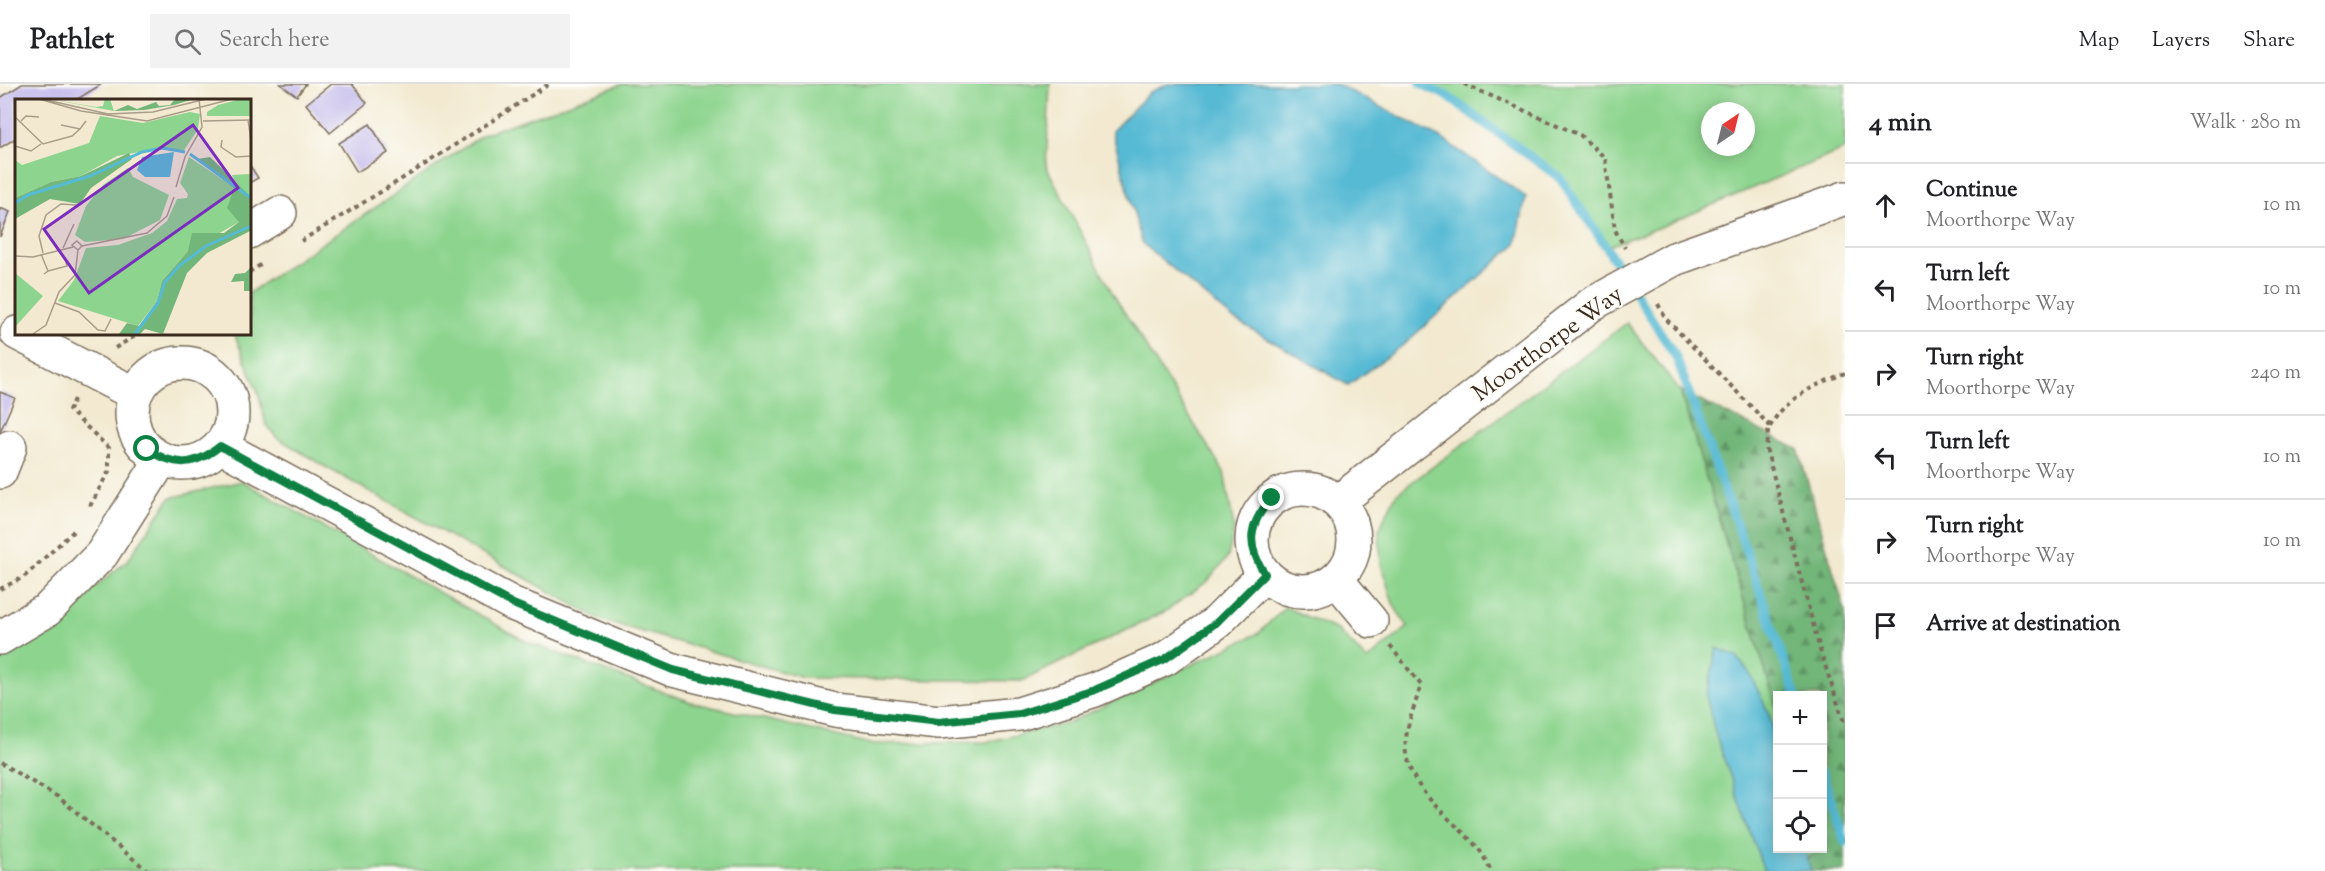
<!DOCTYPE html>
<html lang="en">
<head>
<meta charset="utf-8">
<style>
  :root { --surface:#fff; --page:#f2f2f2; --text:#202124; --muted:#757577; --line:#e0e0e0 }
  body { margin:0; font-family:"Sorts Mill Goudy",serif; background:var(--page); color:var(--text) }
  .controls { position:absolute; right:18px; bottom:18px; display:grid; overflow:hidden; border-radius:0px; box-shadow:0 3px 15px #0003 }
  .controls button { width:54px; height:54px; display:grid; place-items:center; padding:0; border:0; border-bottom:2px solid var(--line); background:var(--surface); color:var(--text); font:30px sans-serif }
  .compass { position:absolute; left:1701px; top:18px; width:54px; height:54px; border-radius:50%; background:var(--surface); box-shadow:0 3px 15px #0003; rotate:35deg }
  .stop { position:absolute; width:18px; height:18px; margin:-14px; border:4px solid #0b8043; border-radius:50%; background:#fff }
  .stop.end { background:#0b8043; border-color:#fff; box-shadow:0 2px 6px #0008 }
  .list { margin:0; padding:0; list-style:none }
  h2 { display:flex; justify-content:space-between; align-items:center; height:78px; margin:0; padding:0 24px; font-size:26px }
  h2 small { font-size:20px; font-weight:400; color:var(--muted) }
  .list li { display:grid; grid-template-columns:39px 1fr auto; gap:18px; align-items:center; box-sizing:border-box; height:84px; padding:0 24px; border-top:2px solid var(--line) }
  .list b { display:block; font-size:22px; white-space:nowrap }
  .list p { margin:0; font-size:20px; white-space:nowrap; color:var(--muted) }
  .list em { font-size:20px; font-style:normal; color:var(--muted) }
  .icon { flex:none; width:33px; height:33px; fill:none; stroke:currentColor; stroke-width:2; stroke-linecap:round; stroke-linejoin:round }
  .map { position:relative; flex:none; width:1845px; height:787px; overflow:hidden }
  header { display:flex; align-items:center; gap:36px; box-sizing:border-box; height:84px; padding:0 30px; background:var(--surface); border-bottom:2px solid var(--line) }
  header strong { font-size:28px }
  nav { display:flex; gap:33px; margin-inline-start:auto; font-size:21px }
  .search { width:420px; height:54px; background:var(--page); display:flex; align-items:center; gap:15px; box-sizing:border-box; padding:0 21px; border-radius:0px; color:var(--muted); font-size:22px }
  main { display:flex }
  aside { flex:1; background:var(--surface) }
  .map>svg:first-child { display:block }
</style>
</head>
<body>
<header>
<strong>Pathlet</strong>
<div class="search"><svg class="icon" aria-label="search" viewBox="0 0 24 24"><circle cx="10" cy="10" r="6"/><path d="M15 15l6 6"/></svg>Search here</div>
<nav><a>Map</a><a>Layers</a><a>Share</a></nav>
</header>
<main>
<div class="map">
<svg width="1845" height="787" viewBox="0 0 1845 787">
  <defs>
    <pattern id="forest-firs" width="22" height="20" patternUnits="userSpaceOnUse" patternTransform="scale(1.5)"><rect width="22" height="20" fill="#72b679"/><path d="M5 1l3.5 6h-7zM16 11l3.5 6h-7z" fill="#5f9463"/></pattern>
  </defs>
  <rect width="100%" height="100%" fill="#fdfcf7"/>
  <filter id="ink" filterUnits="userSpaceOnUse"><feTurbulence type="fractalNoise" baseFrequency=".0167" numOctaves="2"/><feDisplacementMap in="SourceGraphic" scale="12" xChannelSelector="R" yChannelSelector="G"/><feConvolveMatrix kernelMatrix="1 2 1 2 8 2 1 2 1" color-interpolation-filters="sRGB"/></filter>
  <filter id="wash" filterUnits="userSpaceOnUse"><feTurbulence type="fractalNoise" baseFrequency=".008" numOctaves="4" result="noise"/><feDisplacementMap in="SourceGraphic" scale="24" xChannelSelector="R" yChannelSelector="G"/><feGaussianBlur stdDeviation="1.35" result="paint"/><feColorMatrix in="noise" values="0 0 0 0 0 0 0 0 0 0 0 0 0 0 0 0 0 1.4 0 .05"/><feComposite in="paint" operator="in"/></filter>
  <g filter="url(#wash)">
    <rect width="100%" height="100%" fill="#f2e9d0"/>
    <g fill="#8dd48e" stroke="#647f56" stroke-width="1.5" fill-rule="evenodd">
      <path d="M623 0H1050L1046 82 1113 210 1224 388 1234 443 1228 473 1208 497 1166 527 1022 597 804 594 601 536 322 381 276 353 266 341 259 311 234 249H249V209L484 50Z"/>
      <path d="M1421 0H1845V65L1665 141 1606 163 1560 94 1447 12ZM1710 27H1746V63H1710Z"/>
      <path d="M1627 239 1680 307 1777 625 1778 764H1820L1821 766 1790 787H0V565L65 528 128 476 170 414 242 397 527 558 691 618 871 660 986 658 1068 639 1259 549 1285 523 1339 547 1367 576 1408 543 1394 522 1381 481 1379 446 1396 410Z"/>
    </g>
    <path fill="url(#forest-firs)" stroke="#56704c" stroke-width="1.5" d="M1680 307 1798 365 1845 527V787H1790L1822 764V612H1778L1777 625Z"/>
    <g fill="#56bad4" stroke="#487279" stroke-width="1.5">
      <path d="M1168 0H1337L1441 54 1526 113 1516 160 1402 262 1348 301 1232 234 1142 159 1112 47 1150 8Z"/>
      <path d="M1717 564 1736 572 1749 588 1769 630 1777 658 1778 764 1805 765 1811 787H1764L1716 652 1706 612Z"/>
    </g>
    <g fill="none" stroke-linecap="round" stroke-linejoin="round">
      <g stroke="#56bad4" stroke-width="9">
        <path d="M1421 0 1447 12 1560 94 1606 163 1676 273 1737 441 1796 612"/>
        <path d="M1822 689 1845 758"/>
      </g>
    </g>
    <g id="blocks">
      <g fill="#bfb6eb">
        <path d="M22 0H102L76 16H16V54L0 64V14Z"/>
        <path d="M280 0H306L297 12Z"/>
        <path d="M331 0H352L367 19 330 49 306 20Z"/>
        <path d="M370 40 388 69 357 88 339 59Z"/>
        <path d="M249 80 258 94 249 99Z"/>
        <path d="M0 124 10 128 0 153Z"/>
        <path d="M0 308 15 314 0 348Z"/>
      </g>
    </g>
  </g>
  <g filter="url(#ink)">
    <use href="#blocks" fill-opacity="0" stroke="#7b6d5c" stroke-width="1.5"/>
    <g fill="none" stroke-linecap="round" stroke-linejoin="round">
      <defs>
        <g id="minor">
          <path d="M249 148 280 129"/>
          <path d="M1674 175 1845 114"/>
          <path d="M17 249 135 310"/>
          <circle cx="182" cy="329" r="50"/>
          <path d="M220 362 513 520 673 586 835 626 939 638 1019 630 1095 606 1165 575 1217 538 1265 490"/>
          <path d="M0 388 10 363"/>
          <circle cx="1303" cy="456" r="51"/>
          <path d="M1338 418 1592 220"/>
          <path d="M1336 495 1371 537"/>
          <path d="M0 554 47 526 102 470 162 375"/>
        </g>
      </defs>
      <use href="#minor" stroke="#7b6d5c" stroke-width="36"/>
      <g stroke="#7b6d5c" stroke-width="4" stroke-dasharray="4.5 4.5" stroke-linecap="butt">
        <path d="M1464 0 1580 51 1605 74 1615 146 1625 164"/>
        <path d="M301 157 413 88 549 0"/>
        <path d="M249 188 264 179"/>
        <path d="M1658 220 1666 235 1770 342"/>
        <path d="M115 264 140 249"/>
        <path d="M1845 289C1818 300 1786 313 1771 341 1767 347 1767 357 1766 364L1820 566 1845 641"/>
        <path d="M74 315 69 326 109 364V387L90 422"/>
        <path d="M0 505 24 493 77 444"/>
        <path d="M1390 562 1421 601C1416 619 1408 636 1406 654 1400 701 1450 732 1477 763 1483 770 1487 779 1491 787"/>
        <path d="M0 679 58 713 148 787"/>
      </g>
      <use href="#minor" stroke="#fff" stroke-width="33"/>
      <defs>
        <path id="minor-bridge" d="M1592 220 1674 175"/>
      </defs>
      <use href="#minor-bridge" stroke="#7b6d5c" stroke-width="36" stroke-linecap="butt"/>
      <use href="#minor-bridge" stroke="#fff" stroke-width="33"/>
    </g>
  </g>
  <g fill="none" stroke-linecap="round" stroke-linejoin="round" filter="url(#ink)">
    <path stroke="#0b8043" stroke-width="8" d="M147 365C175 383 194 383 220 362L513 520 673 586 835 626 939 638 1019 630 1095 606 1165 575 1217 538 1265 490C1246 461 1248 440 1272 414"/>
  </g>
  <g text-anchor="middle" stroke-width="4.5" stroke-linejoin="round" paint-order="stroke">
    <g font-size="24" fill="#3b2a1e" stroke="#fdfcf7">
      <text transform="translate(1547 259) rotate(-36)" y="8">Moorthorpe Way</text>
    </g>
  </g>
  <g transform="translate(15 15)">
    <rect width="236" height="236" fill="#f2e9d0"/>
    <path d="M34 0 81 8 88 7 90 0H95L99 12ZM226 0H235V17H192V13L203 6ZM175 13 185 15 183 30 168 53 147 49 102 57 66 77 36 83 0 99V61L7 66 74 44 85 17 128 24ZM174 58 220 89 224 123 173 152 147 182 142 202 123 227 43 202 59 181 71 149 103 146 137 134 152 122 162 100 172 99 173 95 165 84ZM113 69 118 78 154 96 145 121 108 140 70 143 60 136 71 107 88 86ZM235 75V97L221 86 217 76ZM0 174 28 197 0 228Z" fill="#8dd48e"/>
    <path d="M160 0H179L159 6 129 11 99 12 113 6 122 10 141 3 144 7 155 6ZM114 54 117 60 76 89 65 105 35 100 0 120V99L36 83 66 77ZM195 58 235 97V132L192 154 172 174 148 235 130 230 125 235H104L112 224 124 227 142 202 147 182 173 152 177 134H209L224 123 212 109 219 89 182 60ZM235 169V192H229V182L216 183 220 175 230 174Z" fill="#72b679"/>
    <path d="M159 53 155 78H130L122 71 127 58Z" fill="#56bad4"/>
    <path fill="none" stroke="#56bad4" stroke-width="3" d="M175 55 236 99M0 104 13 96 75 77 127 53 147 49 170 53M120 235 143 204 150 183 164 167 191 147 236 127"/>
    <path fill="none" stroke="#a99d89" stroke-width="1.5" d="M24 0 66 12 132 22 217 0M27 0 93 15 138 13 191 0M0 18 28 45 57 37 65 30M233 21 236 42M6 22 11 17 24 18M188 22 236 21M46 26 65 30 71 22M207 41 206 48 221 58 236 57M0 47 16 52 26 45M161 88 170 58 187 28 184 0M67 147 62 142 57 146 63 151 67 147 132 134 152 117 159 98M48 149 59 125M28 154 24 137 31 116 46 105 62 106M26 155 33 172 29 175M0 157 18 158 58 148M33 172 52 167 50 159M40 204 64 213 83 231 90 232 96 220M18 235 31 226 44 193 60 176 63 151"/>
    <path fill="#7b2cbf" fill-opacity="0.15" stroke="#7b2cbf" stroke-width="3" d="M178 26 223 89 74 194 29 130Z"/>
    <rect width="236" height="236" fill="none" stroke="#3b2a1e" stroke-width="3"/>
  </g>
</svg>
<div class="controls">
<button>+</button>
<button>−</button>
<button><svg class="icon" aria-label="locate" viewBox="0 0 24 24"><circle cx="12" cy="12" r="6"/><path d="M12 2v4M12 18v4M2 12h4M18 12h4"/></svg></button>
</div>
<svg class="compass" viewBox="-18 -18 36 36"><path d="M0-13l5 13h-10z" fill="#e53935"/><path d="M0 13l5-13h-10z" fill="#757577"/></svg>
<div class="stop" style="left:147px;top:365px"></div>
<div class="stop end" style="left:1272px;top:414px"></div>
</div>
<aside>
<h2>4 min<small>Walk · 280 m</small></h2>
<ul class="list">
<li><svg class="icon" aria-label="ahead" viewBox="0 0 24 24"><path d="M12 20V5M6 11l6-6 6 6"/></svg><div><b>Continue</b><p>Moorthorpe Way</p></div><em>10 m</em></li>
<li><svg class="icon" aria-label="left" viewBox="0 0 24 24"><path d="M17 20v-9H6M10 6l-5 5 5 5"/></svg><div><b>Turn left</b><p>Moorthorpe Way</p></div><em>10 m</em></li>
<li><svg class="icon" aria-label="right" viewBox="0 0 24 24"><path d="M7 20v-9h11M14 6l5 5-5 5"/></svg><div><b>Turn right</b><p>Moorthorpe Way</p></div><em>240 m</em></li>
<li><svg class="icon" aria-label="left" viewBox="0 0 24 24"><path d="M17 20v-9H6M10 6l-5 5 5 5"/></svg><div><b>Turn left</b><p>Moorthorpe Way</p></div><em>10 m</em></li>
<li><svg class="icon" aria-label="right" viewBox="0 0 24 24"><path d="M7 20v-9h11M14 6l5 5-5 5"/></svg><div><b>Turn right</b><p>Moorthorpe Way</p></div><em>10 m</em></li>
<li><svg class="icon" aria-label="arrive" viewBox="0 0 24 24"><path d="M6 21V4h12l-3 4 3 4H6"/></svg><div><b>Arrive at destination</b></div></li>
</ul>
</aside>
</main>
</body>
</html>
